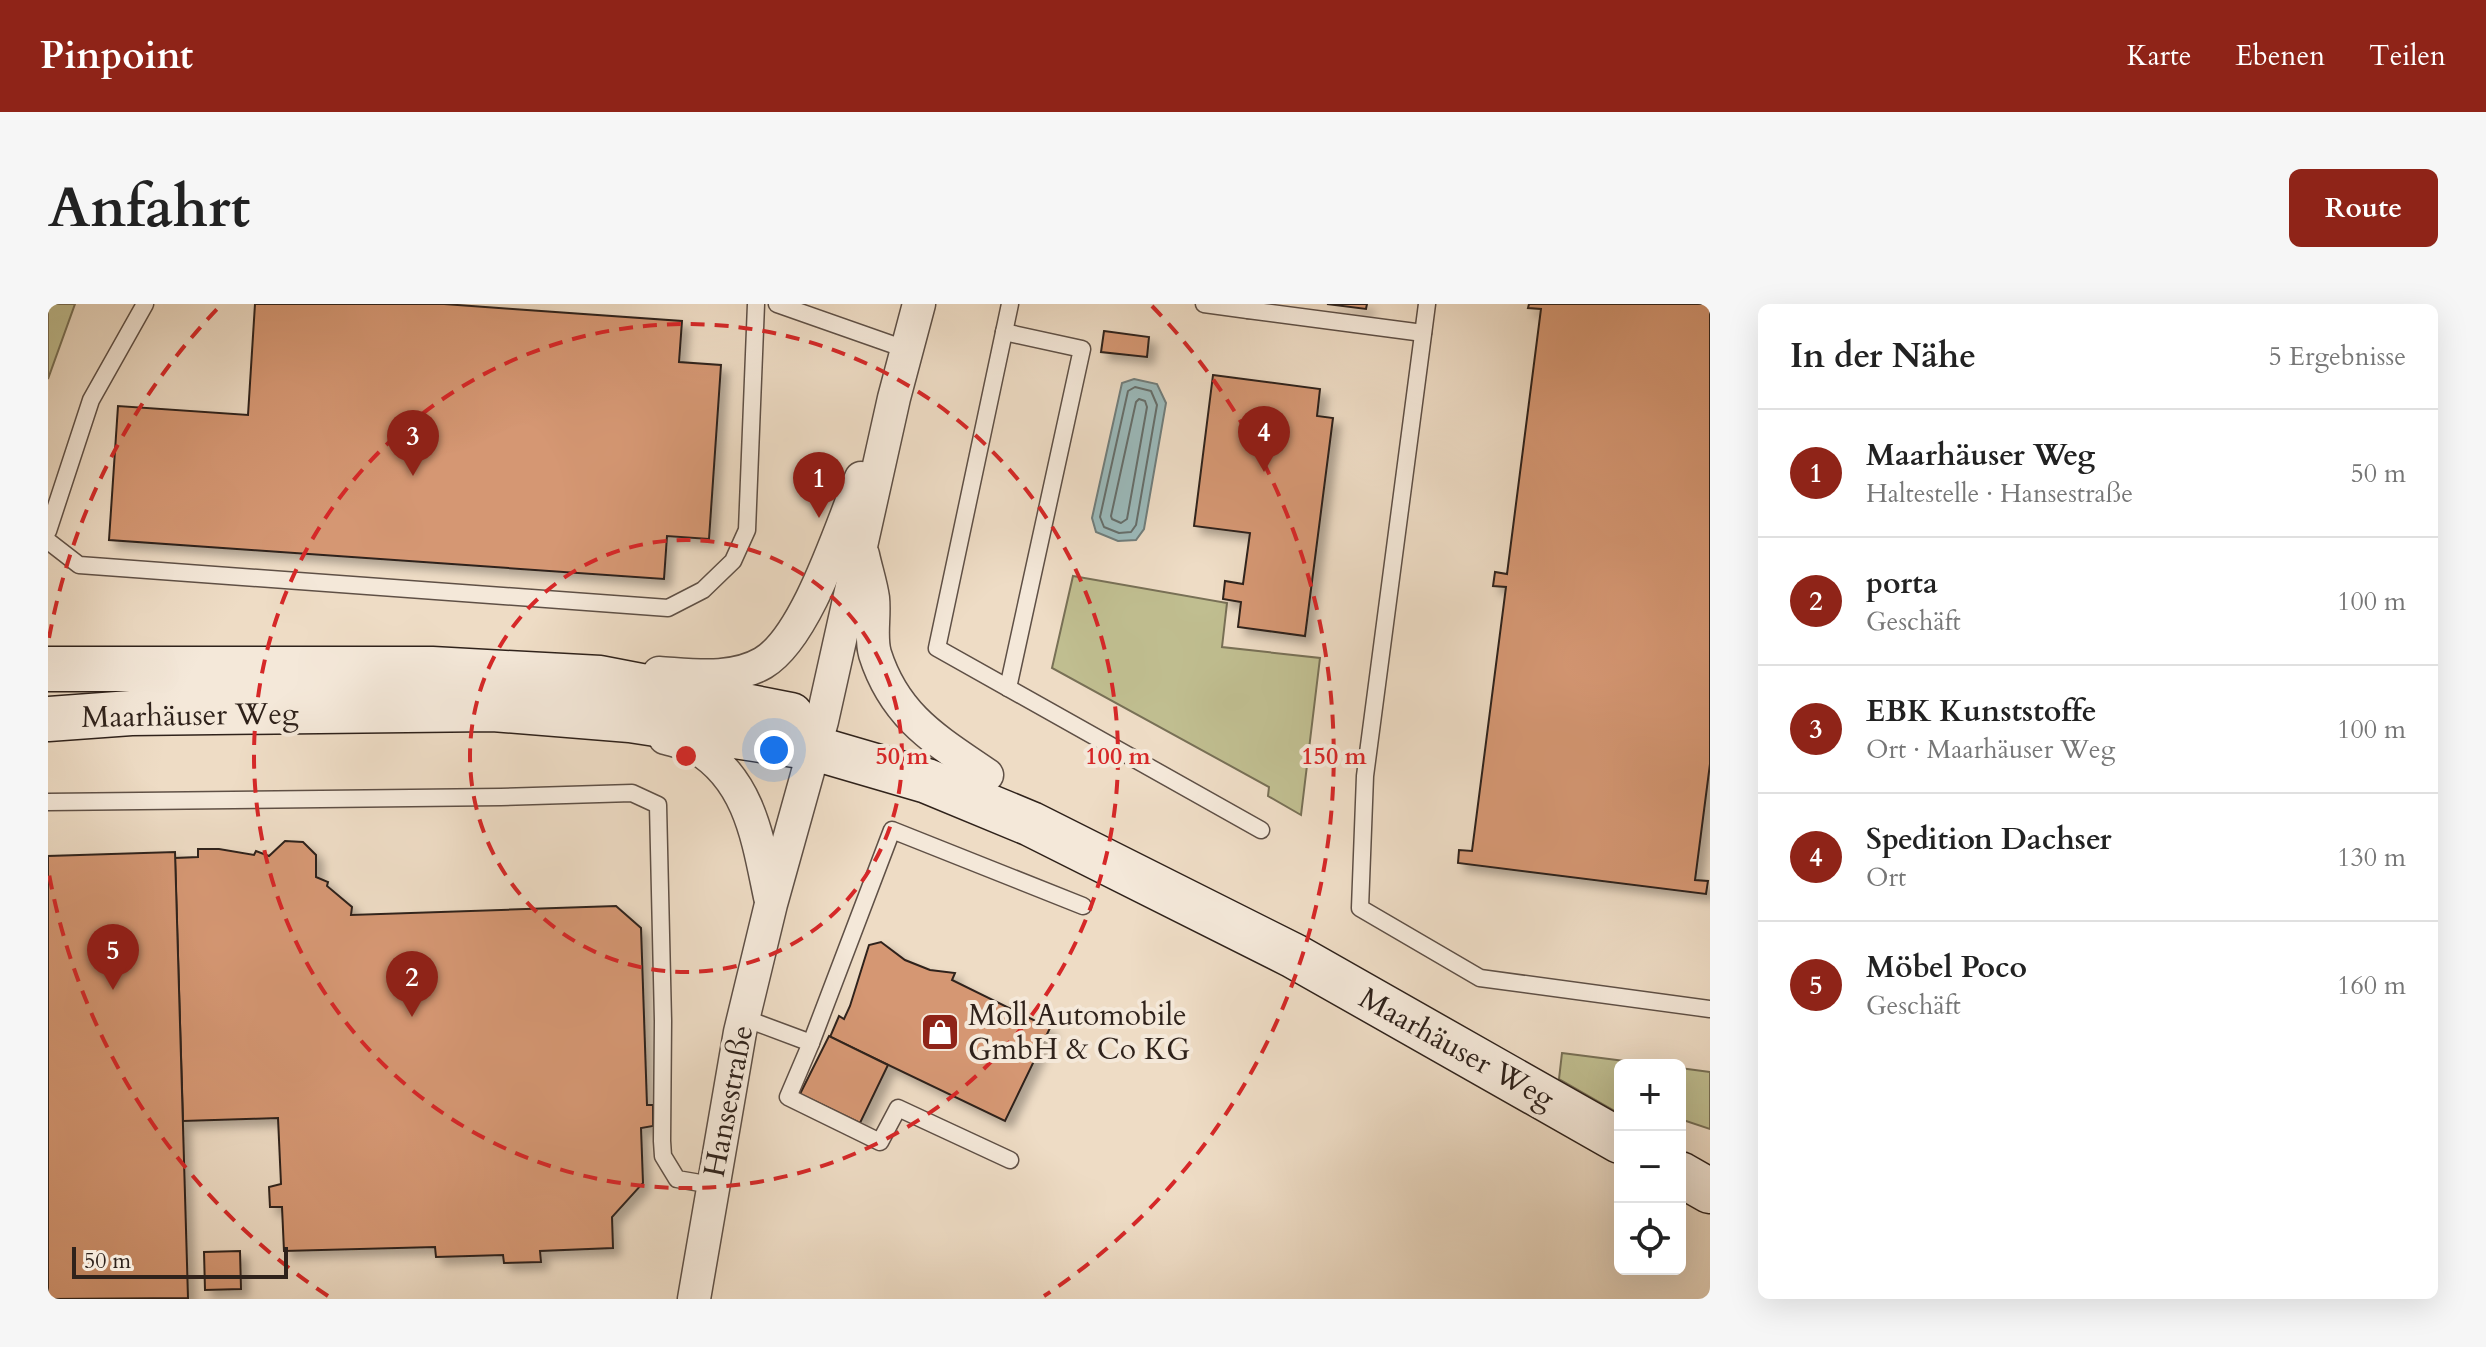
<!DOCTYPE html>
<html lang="de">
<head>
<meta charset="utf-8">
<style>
  :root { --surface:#fff; --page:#f6f6f6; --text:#222; --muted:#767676; --line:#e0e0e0; --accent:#8f2418 }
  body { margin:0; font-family:Cardo,serif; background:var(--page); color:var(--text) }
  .controls { position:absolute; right:24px; bottom:24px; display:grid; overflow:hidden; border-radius:12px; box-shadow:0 8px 32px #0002 }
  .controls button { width:72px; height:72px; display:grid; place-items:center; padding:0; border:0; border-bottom:2px solid var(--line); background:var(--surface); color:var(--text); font:40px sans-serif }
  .scale { position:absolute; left:24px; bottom:20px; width:216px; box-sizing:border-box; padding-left:8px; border:4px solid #2f221b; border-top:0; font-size:22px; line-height:28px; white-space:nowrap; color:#2f221b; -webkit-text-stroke:6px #f4e8d9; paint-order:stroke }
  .you { position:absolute; left:726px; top:446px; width:28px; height:28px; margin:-20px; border:6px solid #fff; border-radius:50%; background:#1a73e8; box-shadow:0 0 0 12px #1a73e833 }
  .badge { display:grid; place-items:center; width:52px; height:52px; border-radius:50%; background:var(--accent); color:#fff; font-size:26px; font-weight:700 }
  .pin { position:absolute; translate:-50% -66px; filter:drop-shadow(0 2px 4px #0008) }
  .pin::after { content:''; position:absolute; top:42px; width:28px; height:24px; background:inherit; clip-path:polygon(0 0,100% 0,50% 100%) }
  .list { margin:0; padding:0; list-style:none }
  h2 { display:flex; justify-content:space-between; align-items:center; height:104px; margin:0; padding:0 32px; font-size:34px }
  h2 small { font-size:26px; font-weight:400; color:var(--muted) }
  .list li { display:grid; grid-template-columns:52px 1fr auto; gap:24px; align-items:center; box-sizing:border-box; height:128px; padding:0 32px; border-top:2px solid var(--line) }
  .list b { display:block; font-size:30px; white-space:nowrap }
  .list p { margin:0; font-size:26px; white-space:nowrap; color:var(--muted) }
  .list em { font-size:26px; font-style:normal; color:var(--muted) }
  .icon { flex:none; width:44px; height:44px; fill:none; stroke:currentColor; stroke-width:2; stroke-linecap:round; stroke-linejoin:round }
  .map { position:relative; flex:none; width:1662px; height:995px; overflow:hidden; border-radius:12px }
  header { display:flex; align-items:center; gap:48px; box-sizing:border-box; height:112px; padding:0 40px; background:var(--accent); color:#fff }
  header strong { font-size:38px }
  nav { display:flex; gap:44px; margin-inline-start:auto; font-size:28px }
  .intro { display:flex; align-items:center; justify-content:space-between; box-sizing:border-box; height:192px; padding:0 48px }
  h1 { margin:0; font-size:56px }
  .button { padding:20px 36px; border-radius:12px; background:var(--accent); color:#fff; font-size:28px; font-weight:700 }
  main { display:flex; gap:48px; padding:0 48px }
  aside { flex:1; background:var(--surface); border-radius:12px; box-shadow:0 8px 32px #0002 }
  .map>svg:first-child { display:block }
</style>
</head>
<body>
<header>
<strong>Pinpoint</strong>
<nav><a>Karte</a><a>Ebenen</a><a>Teilen</a></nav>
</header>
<div class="intro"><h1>Anfahrt</h1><a class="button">Route</a></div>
<main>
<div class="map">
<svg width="1662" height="995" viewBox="0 0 1662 995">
  <defs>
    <filter id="shadow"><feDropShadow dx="7" dy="7" stdDeviation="4" flood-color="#0004"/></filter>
  </defs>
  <rect width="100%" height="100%" fill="#eedcc5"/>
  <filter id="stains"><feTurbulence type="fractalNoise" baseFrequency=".0025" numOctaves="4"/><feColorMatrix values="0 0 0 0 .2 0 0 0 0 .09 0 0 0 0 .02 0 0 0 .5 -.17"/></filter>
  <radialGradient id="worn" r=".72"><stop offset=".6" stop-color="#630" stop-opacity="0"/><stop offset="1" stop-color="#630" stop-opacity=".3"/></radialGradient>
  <g fill="#c0be90" stroke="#787056" stroke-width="2">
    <path d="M0 0H27L0 75Z"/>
    <path d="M1025 272 1179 299 1174 343 1272 354 1253 511 1220 492 1221 483 1004 364Z"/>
    <path d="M1514 749 1608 761H1572V810L1511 775Z"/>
    <path d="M1632 764 1662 768V825L1632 815Z"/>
  </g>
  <path fill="#9bbabb" stroke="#707d7b" stroke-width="2" d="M1086 75 1109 80 1118 99 1096 225 1088 236 1070 237 1048 228 1044 214 1074 79Z"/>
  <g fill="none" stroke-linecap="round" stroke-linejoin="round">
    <g stroke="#656e6b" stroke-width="2">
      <path d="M1087 83 1103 87 1109 101 1088 221 1083 228 1071 229 1056 223 1052 213 1080 87Z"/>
      <path d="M1091 95 1097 97 1099 103 1079 215 1073 219 1064 215 1063 212 1088 98Z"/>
    </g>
  </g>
  <g fill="#d59773" stroke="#2f221b" stroke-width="2" filter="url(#shadow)">
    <path d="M207 0H396L634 17 631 58 673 61 661 235 619 232 616 275 61 236 70 102 200 111Z"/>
    <path d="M1279 0H1319L1318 5Z"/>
    <path d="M1481 0H1662V460L1647 576 1660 577 1658 590 1410 559 1411 546 1424 547 1458 283 1445 282 1447 268 1459 270 1493 5 1480 4Z"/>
    <path d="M1056 27 1101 33 1099 53 1053 48Z"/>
    <path d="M1165 71 1272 85 1269 112 1285 114 1257 332 1190 323 1193 298 1175 295 1177 277 1195 280 1202 229 1146 222Z"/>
    <path d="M237 537 255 538 268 551V573L280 578 279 582 304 603 303 611 568 602 593 624 599 801H605V822L593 824 595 879 564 913 565 944 492 947 493 958 456 959 455 951 388 953 387 943 236 947 234 903H222L221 883 233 880 230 814 135 817 127 554 150 553V545H171L206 551 208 547 221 552Z"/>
    <path d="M127 548 140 994 0 995V552Z"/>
    <path d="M833 638 857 656 882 666 907 669 904 676 1002 724 957 817 782 733 791 712 796 715 802 702 821 641Z"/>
    <path d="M781 732 840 761 812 819 752 790Z"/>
    <path d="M192 947 193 985 157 986 156 948Z"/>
  </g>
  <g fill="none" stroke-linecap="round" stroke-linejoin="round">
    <defs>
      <g id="service">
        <path d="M729 0 860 46"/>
        <path d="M962 0 889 344 1213 526"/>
        <path d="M1156 0 1200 6 1201 0"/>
        <path d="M1379 0 1317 472 1312 604 1432 674 1662 705"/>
        <path d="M1200 6 1375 29"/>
        <path d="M956 28 1034 45 960 384"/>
        <path d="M0 227 43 96 97 0"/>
        <path d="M0 237 31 261 620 304 655 286 685 257 699 226 708 0"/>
        <path d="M0 498 453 493 584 489 610 501 615 717 614 837 615 852 629 875 664 881"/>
        <path d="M696 714 763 739 844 526 1035 602"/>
        <path d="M763 739 740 793 832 838 850 804 962 856"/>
      </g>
      <g id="minor">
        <path d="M815 251C818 265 823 280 825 294 827 312 822 333 827 350 847 413 888 436 939 471"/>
        <path d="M611 369C645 371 684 377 715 359 759 333 793 222 813 174"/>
        <path d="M617 434C627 437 638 438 647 443 702 475 710 536 722 593"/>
        <path d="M646 995 692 728 723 600 774 417 846 94 871 0"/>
      </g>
      <g id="secondary">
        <path d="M0 365H384L515 372 552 374 743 411"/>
        <path d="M0 415 83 409 445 405 582 416 766 444 879 477 983 520 1246 652 1572 837"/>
        <path d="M1632 870 1662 887"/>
      </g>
    </defs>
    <use href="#service" stroke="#5f5046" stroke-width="19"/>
    <use href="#minor" stroke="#5f5046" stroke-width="35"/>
    <use href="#secondary" stroke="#2f221b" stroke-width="47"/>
    <use href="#service" stroke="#f4e8d9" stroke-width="16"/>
    <use href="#minor" stroke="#f4e8d9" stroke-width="32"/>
    <use href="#secondary" stroke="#f4e8d9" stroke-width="44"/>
  </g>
  <g fill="none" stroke="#d62828" stroke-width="4" stroke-dasharray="14 10">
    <circle cx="638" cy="452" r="216"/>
    <circle cx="638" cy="452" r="432"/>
    <path d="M280 992A648 648 0 0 1 1 570M1 334A648 648 0 0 1 172 2M1104 2A648 648 0 0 1 996 992"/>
  </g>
  <defs>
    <symbol id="shop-square" viewBox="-11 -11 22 22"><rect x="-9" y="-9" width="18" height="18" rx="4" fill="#8f2418" stroke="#f4e8d9"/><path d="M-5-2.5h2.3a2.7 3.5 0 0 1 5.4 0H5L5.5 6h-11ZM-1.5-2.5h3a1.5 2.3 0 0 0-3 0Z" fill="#fff"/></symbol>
  </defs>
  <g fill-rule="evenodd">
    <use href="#shop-square" x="870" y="706" width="44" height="44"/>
  </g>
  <g text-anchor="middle" stroke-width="8" stroke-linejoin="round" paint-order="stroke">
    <g font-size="30" fill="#2f221b" stroke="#f4e8d9">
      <text transform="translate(142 411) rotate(-1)" y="10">Maarhäuser Weg</text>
      <text transform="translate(1409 744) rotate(29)" y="10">Maarhäuser Weg</text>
      <text transform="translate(680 797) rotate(-79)" y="10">Hansestraße</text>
    </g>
    <g font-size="30" fill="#2f221b" stroke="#f4e8d9" text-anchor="start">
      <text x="920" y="721">Moll Automobile<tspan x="920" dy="34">GmbH &amp; Co KG</tspan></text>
    </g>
  </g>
  <circle cx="638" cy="452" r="12" fill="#d62828" stroke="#f4e8d9" stroke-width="4"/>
  <g font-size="24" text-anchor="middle" font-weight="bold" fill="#d62828" stroke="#f4e8d9" stroke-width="8" stroke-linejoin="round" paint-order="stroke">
    <text x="854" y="460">50 m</text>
    <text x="1070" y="460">100 m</text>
    <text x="1286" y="460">150 m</text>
  </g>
  <rect width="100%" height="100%" filter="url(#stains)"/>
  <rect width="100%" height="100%" fill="url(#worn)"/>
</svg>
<div class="controls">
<button>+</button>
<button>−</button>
<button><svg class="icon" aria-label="locate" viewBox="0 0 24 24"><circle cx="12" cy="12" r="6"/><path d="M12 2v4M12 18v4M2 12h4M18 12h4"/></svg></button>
</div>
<div class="scale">50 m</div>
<div class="you"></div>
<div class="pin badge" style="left:771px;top:214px">1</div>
<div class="pin badge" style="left:364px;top:713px">2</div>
<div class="pin badge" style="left:365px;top:172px">3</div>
<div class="pin badge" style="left:1216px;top:168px">4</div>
<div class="pin badge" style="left:65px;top:686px">5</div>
</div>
<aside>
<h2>In der Nähe<small>5 Ergebnisse</small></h2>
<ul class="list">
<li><span class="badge">1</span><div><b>Maarhäuser Weg</b><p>Haltestelle · Hansestraße</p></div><em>50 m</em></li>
<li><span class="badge">2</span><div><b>porta</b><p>Geschäft</p></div><em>100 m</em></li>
<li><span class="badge">3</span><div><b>EBK Kunststoffe</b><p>Ort · Maarhäuser Weg</p></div><em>100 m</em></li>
<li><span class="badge">4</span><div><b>Spedition Dachser</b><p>Ort</p></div><em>130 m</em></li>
<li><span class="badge">5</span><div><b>Möbel Poco</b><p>Geschäft</p></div><em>160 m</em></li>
</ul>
</aside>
</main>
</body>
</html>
